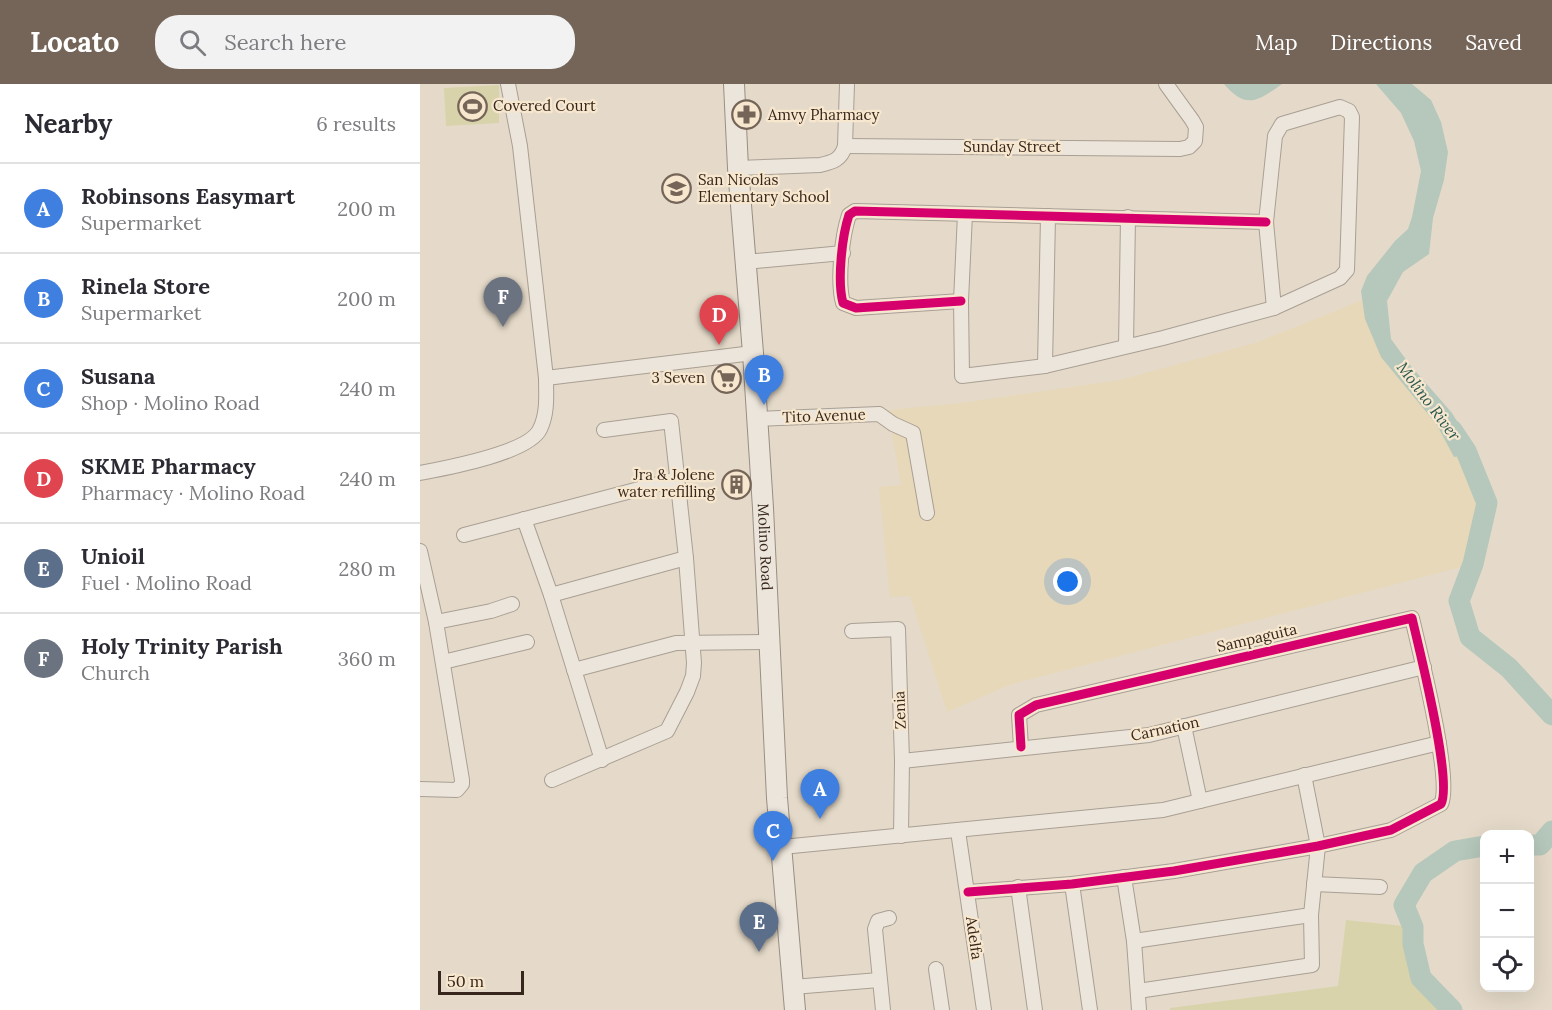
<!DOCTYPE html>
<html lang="en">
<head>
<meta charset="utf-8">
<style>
  :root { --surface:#fff; --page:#f2f2f3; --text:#2b2b33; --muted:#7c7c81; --line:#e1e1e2; --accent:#746558 }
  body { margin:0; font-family:Lora,serif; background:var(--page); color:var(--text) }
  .controls { position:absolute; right:18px; bottom:18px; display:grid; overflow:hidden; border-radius:12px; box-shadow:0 6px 24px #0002 }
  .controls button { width:54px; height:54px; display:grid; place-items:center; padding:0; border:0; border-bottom:2px solid var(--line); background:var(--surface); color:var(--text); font:30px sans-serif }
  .scale { position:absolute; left:18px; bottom:15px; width:86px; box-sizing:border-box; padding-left:6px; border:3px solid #37261b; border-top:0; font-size:16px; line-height:21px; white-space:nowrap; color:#37261b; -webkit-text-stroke:4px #f7e7ce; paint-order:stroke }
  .you { position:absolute; left:648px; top:498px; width:21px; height:21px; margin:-15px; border:4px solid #fff; border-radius:50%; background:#1a73e8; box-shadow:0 0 0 9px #1a73e833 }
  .badge { display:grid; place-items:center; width:39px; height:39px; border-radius:50%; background:var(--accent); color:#fff; font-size:20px; font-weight:700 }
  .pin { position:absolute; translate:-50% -50px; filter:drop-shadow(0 2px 3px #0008) }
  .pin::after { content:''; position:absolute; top:32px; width:21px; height:18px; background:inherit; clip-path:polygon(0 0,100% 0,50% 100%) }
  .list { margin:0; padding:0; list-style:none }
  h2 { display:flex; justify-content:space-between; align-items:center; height:78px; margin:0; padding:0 24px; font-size:26px }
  h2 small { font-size:20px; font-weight:400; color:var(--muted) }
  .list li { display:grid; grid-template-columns:39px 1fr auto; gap:18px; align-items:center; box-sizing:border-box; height:90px; padding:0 24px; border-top:2px solid var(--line) }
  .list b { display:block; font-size:22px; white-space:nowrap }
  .list p { margin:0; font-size:20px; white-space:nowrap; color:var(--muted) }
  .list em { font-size:20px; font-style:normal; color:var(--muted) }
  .icon { flex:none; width:33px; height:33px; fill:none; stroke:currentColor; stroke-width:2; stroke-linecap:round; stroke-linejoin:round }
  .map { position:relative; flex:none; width:1132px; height:926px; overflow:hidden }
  header { display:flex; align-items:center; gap:36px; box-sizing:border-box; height:84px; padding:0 30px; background:var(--accent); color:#fff }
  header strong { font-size:28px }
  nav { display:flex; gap:33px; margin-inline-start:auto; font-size:21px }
  .search { width:420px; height:54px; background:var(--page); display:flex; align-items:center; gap:15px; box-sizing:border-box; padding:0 21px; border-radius:24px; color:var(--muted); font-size:22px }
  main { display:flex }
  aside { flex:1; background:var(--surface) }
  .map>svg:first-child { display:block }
</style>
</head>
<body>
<header>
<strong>Locato</strong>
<div class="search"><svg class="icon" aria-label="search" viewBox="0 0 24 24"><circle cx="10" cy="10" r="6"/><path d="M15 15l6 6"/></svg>Search here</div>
<nav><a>Map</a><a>Directions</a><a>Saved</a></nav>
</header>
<main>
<aside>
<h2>Nearby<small>6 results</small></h2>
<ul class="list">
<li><span class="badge" style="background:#3f7fe0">A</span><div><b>Robinsons Easymart</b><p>Supermarket</p></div><em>200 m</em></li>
<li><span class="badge" style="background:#3f7fe0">B</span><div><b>Rinela Store</b><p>Supermarket</p></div><em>200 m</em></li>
<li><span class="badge" style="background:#3f7fe0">C</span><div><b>Susana</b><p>Shop · Molino Road</p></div><em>240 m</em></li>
<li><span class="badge" style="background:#e0444e">D</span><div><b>SKME Pharmacy</b><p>Pharmacy · Molino Road</p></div><em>240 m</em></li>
<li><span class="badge" style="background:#5c6f8a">E</span><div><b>Unioil</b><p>Fuel · Molino Road</p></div><em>280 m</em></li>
<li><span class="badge" style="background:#6b7280">F</span><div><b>Holy Trinity Parish</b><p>Church</p></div><em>360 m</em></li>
</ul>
</aside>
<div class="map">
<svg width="1132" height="926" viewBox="0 0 1132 926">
  <rect width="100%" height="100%" fill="#e5dac9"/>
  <path fill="#e6d8b8" d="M945 215 969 263 1046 367 1067 419 1053 480 592 600 527 628 490 512 470 513 459 403 481 401 468 326 541 319 700 296 838 258Z"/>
  <g fill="#d8d3aa">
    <path d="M79 1V39L26 42 24 4Z"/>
    <path d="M926 836 993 843V860L1001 894 1032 926H750V924L918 902Z"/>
  </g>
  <g fill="#b5c8bb">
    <path d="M804 0H862C838 17 826 26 804 0Z"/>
    <path d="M956 0H992L1011 16 1021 38 1028 68 1024 96 1013 134 1009 170 983 188 967 217 971 255 990 281 1032 329 1056 369 1034 373 1017 341 961 273 945 235 941 207 947 192 975 157 988 145 992 133 1001 87 994 57 981 29Z"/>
  </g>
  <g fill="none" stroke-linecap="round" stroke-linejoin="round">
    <g stroke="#b5c8bb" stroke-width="21">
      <path d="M1032 346 1046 367 1067 419 1053 480 1039 517 1050 553 1089 584 1132 631"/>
      <path d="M1110 761H1120L1132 747"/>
      <path d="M1032 926 1001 894 993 860V843L984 821 1003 789 1035 767 1064 762"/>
    </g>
    <defs>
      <g id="minor">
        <path d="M920 23 929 27 932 33 927 186 920 194 854 224 846 138 855 52 862 40Z"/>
        <path d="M425 62 760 65 769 63 775 57 776 43 772 36 746 0"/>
        <path d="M318 84 400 81C413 78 421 76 425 62L427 0"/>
        <path d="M545 130 541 217 542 292 625 282 743 254 854 224"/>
        <path d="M325 178 423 169"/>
        <path d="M541 217 436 224 423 219C417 197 422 152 429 131L435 127 846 138"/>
        <path d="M706 262 708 133"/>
        <path d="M625 282 628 132"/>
        <path d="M126 294 333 269"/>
        <path d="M337 335 459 330 473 340 493 349 507 429"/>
        <path d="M0 389C26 384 109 369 120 345 128 329 126 310 126 294L100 62 88 0"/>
        <path d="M104 435 131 511 182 676"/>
        <path d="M44 451 257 395"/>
        <path d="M0 467 16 538 42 696V700L37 706 0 705"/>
        <path d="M131 511 266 474"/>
        <path d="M16 538 71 527 92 520"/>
        <path d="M432 547 478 545 482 677 481 752"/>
        <path d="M23 578 107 558"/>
        <path d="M154 586 256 559 348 558"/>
        <path d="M764 642 780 717"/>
        <path d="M482 677 729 651 1004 583"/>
        <path d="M132 696 247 647 267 608 273 592 274 579 266 474 251 337 184 346"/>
        <path d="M538 747 564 926"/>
        <path d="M362 763 743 726 1019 659"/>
        <path d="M704 793 714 857 719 926"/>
        <path d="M652 800 670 926"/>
        <path d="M894 800 960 803"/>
        <path d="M598 803 615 926"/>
        <path d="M548 808 652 800 754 787 898 762 971 746 1021 720C1033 697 999 565 992 534L616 621 599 631 601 663"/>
        <path d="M714 857 891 831"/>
        <path d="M516 885 522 926"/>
        <path d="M373 903 459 896"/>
        <path d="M718 907 892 881 891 831 898 762 884 691"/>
        <path d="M463 926 455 845 458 837 469 834"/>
      </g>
      <g id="secondary">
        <path id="s1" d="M314 0 318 84 333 269 343 424 357 714 375 926"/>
      </g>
    </defs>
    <use href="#minor" stroke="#a99f93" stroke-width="16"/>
    <use href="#secondary" stroke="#998e83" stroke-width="22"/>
    <use href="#minor" stroke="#ece5db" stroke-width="14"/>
    <use href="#secondary" stroke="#ece5db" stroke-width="20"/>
    <defs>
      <g id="cycleway">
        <path d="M541 217 436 224 423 219C417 197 422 152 429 131L435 127 846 138"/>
        <path d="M548 808 652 800 754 787 898 762 971 746 1021 720C1033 697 999 565 992 534L616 621 599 631 601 663"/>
      </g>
    </defs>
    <use href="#cycleway" stroke="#f7e7ce" stroke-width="13"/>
    <use href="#cycleway" stroke="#d6006c" stroke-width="9"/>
  </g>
  <defs>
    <symbol id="stadium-ring" viewBox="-11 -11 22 22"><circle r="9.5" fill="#f7e7ce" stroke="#746558" stroke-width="1.5"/><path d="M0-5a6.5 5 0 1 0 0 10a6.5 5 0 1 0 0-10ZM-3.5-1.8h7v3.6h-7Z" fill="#746558"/></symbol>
    <symbol id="pharmacy-ring" viewBox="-11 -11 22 22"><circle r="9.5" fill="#f7e7ce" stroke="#746558" stroke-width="1.5"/><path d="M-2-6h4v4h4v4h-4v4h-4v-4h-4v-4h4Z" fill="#746558"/></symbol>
    <symbol id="school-ring" viewBox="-11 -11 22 22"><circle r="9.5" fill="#f7e7ce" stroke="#746558" stroke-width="1.5"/><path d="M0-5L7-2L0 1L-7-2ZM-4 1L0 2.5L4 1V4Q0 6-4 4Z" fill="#746558"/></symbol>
    <symbol id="supermarket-ring" viewBox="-11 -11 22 22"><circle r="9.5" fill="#f7e7ce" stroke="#746558" stroke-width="1.5"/><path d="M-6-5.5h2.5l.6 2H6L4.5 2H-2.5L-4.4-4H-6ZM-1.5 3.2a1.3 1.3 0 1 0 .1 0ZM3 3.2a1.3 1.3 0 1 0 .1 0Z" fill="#746558"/></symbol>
    <symbol id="building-ring" viewBox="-11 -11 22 22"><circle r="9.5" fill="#f7e7ce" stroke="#746558" stroke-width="1.5"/><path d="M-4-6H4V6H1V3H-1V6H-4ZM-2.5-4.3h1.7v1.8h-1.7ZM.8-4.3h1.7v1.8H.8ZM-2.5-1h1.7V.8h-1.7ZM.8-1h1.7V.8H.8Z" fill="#746558"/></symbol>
  </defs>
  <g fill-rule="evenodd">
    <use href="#stadium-ring" x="36" y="6" width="33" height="33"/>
    <use href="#pharmacy-ring" x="310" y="14" width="33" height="33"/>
    <use href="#school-ring" x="240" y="88" width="33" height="33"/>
    <use href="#supermarket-ring" x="290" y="278" width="33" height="33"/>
    <use href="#building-ring" x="300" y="384" width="33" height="33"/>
  </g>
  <g text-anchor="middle" stroke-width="4.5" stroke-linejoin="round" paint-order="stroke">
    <g font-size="15" fill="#37261b" stroke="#f7e7ce" text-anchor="start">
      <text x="73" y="27">Covered Court</text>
      <text x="348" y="36">Amvy Pharmacy</text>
      <text x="278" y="101">San Nicolas<tspan x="278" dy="17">Elementary School</tspan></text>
      <text x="285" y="299" text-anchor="end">3 Seven</text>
      <text x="295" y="396" text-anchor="end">Jra &amp; Jolene<tspan x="295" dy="17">water refilling</tspan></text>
    </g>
    <g font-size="15" fill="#37261b" stroke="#f7e7ce">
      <text x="592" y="68">Sunday Street</text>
      <text transform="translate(404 332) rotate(-2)" y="5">Tito Avenue</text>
      <text dy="5" stroke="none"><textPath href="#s1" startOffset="464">Molino Road</textPath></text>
      <text transform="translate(837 554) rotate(-13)" y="5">Sampaguita</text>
      <text transform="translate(480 626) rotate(-92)" y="5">Zenia</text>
      <text transform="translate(745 645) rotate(-12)" y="5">Carnation</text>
      <text transform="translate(554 854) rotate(82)" y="5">Adelfa</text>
    </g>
    <g font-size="16" font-style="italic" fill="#2a5850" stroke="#f7e7ce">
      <text transform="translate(1009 317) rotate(53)" y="6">Molino River</text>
    </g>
  </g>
</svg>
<div class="controls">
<button>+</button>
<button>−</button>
<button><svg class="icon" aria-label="locate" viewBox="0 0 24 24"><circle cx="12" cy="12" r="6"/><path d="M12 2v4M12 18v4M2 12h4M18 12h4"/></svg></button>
</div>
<div class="scale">50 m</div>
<div class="you"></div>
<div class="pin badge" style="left:400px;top:735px;background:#3f7fe0">A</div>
<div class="pin badge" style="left:344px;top:321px;background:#3f7fe0">B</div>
<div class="pin badge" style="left:353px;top:777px;background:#3f7fe0">C</div>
<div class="pin badge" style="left:299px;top:261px;background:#e0444e">D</div>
<div class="pin badge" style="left:339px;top:868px;background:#5c6f8a">E</div>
<div class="pin badge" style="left:83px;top:243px;background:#6b7280">F</div>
</div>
</main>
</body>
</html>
